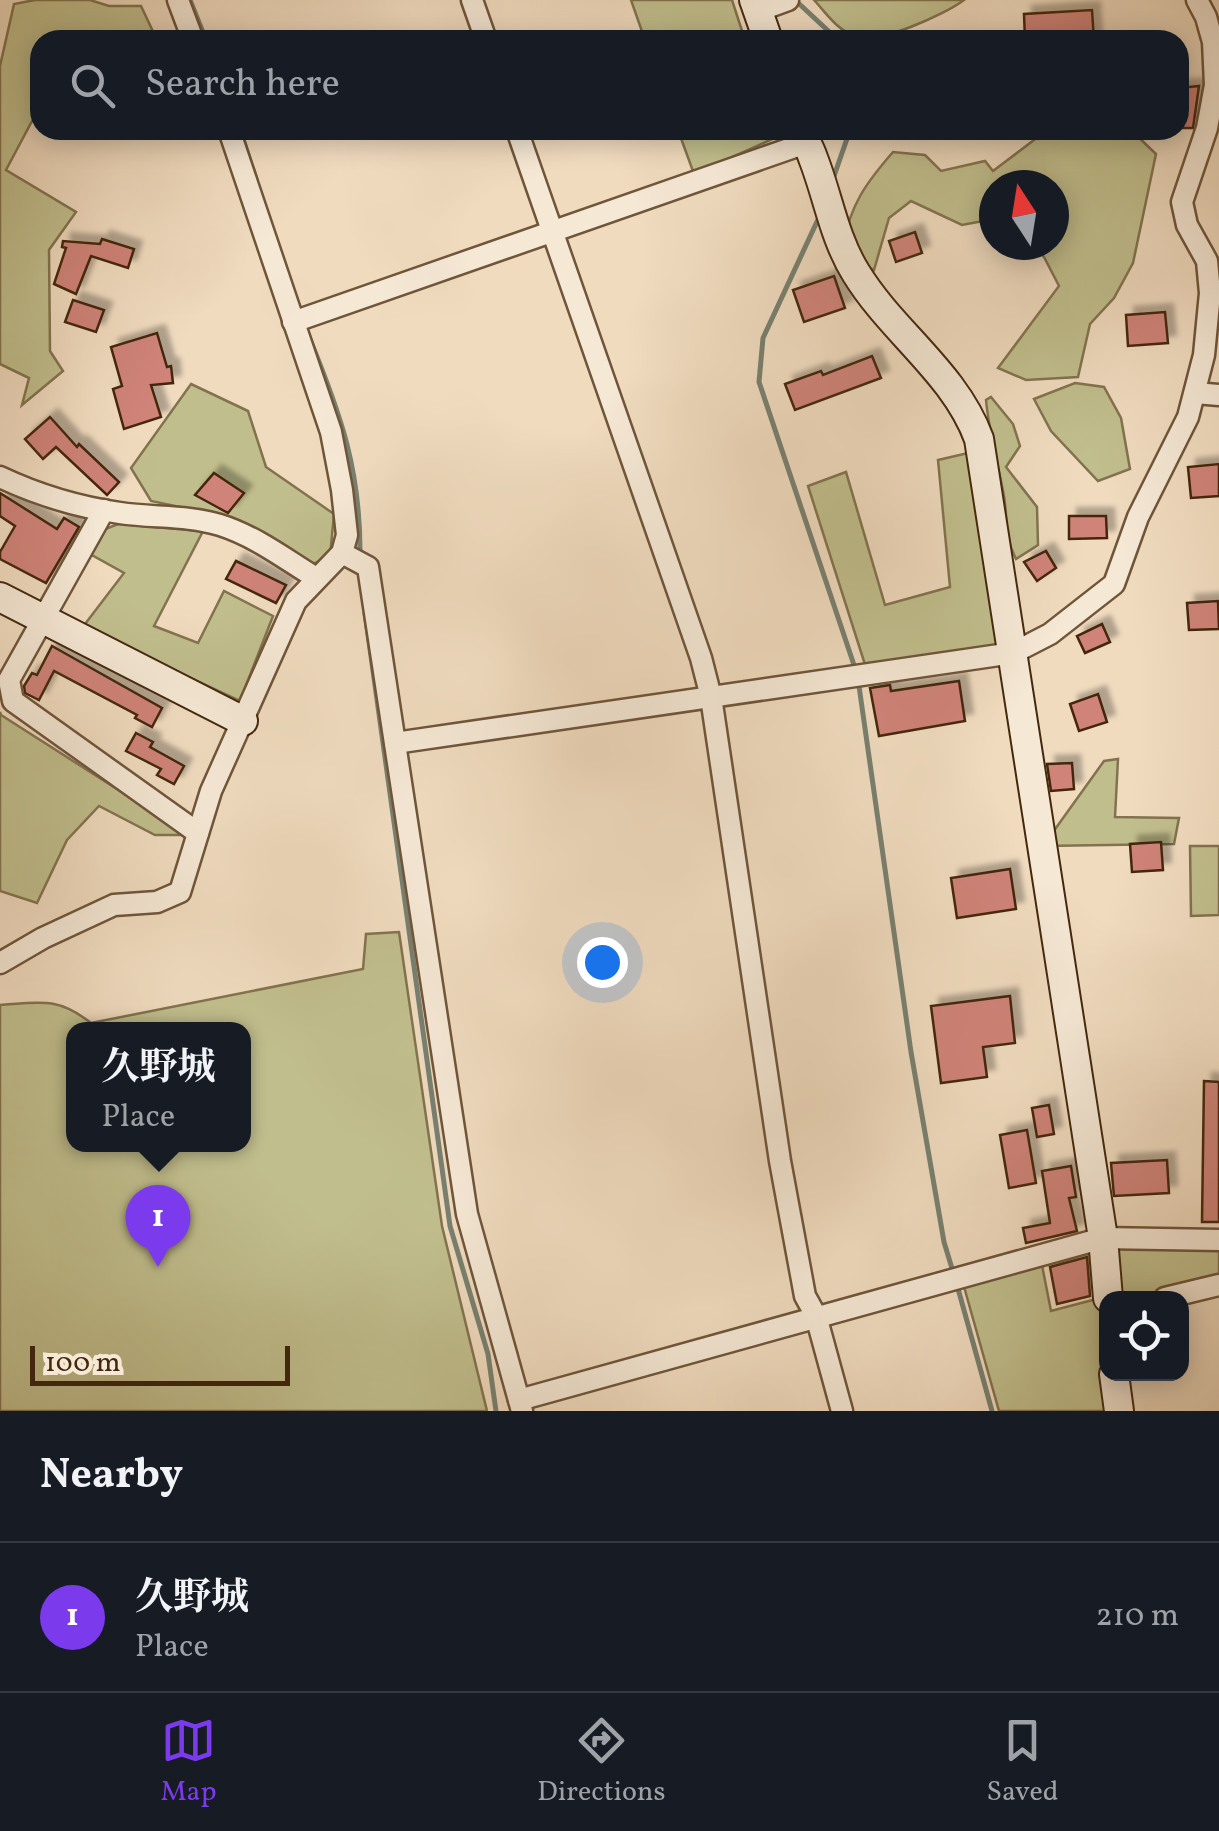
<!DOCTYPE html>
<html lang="en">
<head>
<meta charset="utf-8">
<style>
  :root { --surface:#171b24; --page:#20242c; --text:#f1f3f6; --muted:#9ea1a6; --line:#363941; --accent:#7c3aed }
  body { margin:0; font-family:Vollkorn,"Noto Serif JP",serif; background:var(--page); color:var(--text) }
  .controls { position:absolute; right:30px; bottom:30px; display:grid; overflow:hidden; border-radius:20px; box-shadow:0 5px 25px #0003 }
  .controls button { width:90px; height:90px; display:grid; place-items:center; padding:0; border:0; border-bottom:2px solid var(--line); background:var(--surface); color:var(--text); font:50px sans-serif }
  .compass { position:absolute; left:979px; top:170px; width:90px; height:90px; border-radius:50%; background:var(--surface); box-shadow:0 5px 25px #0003; rotate:348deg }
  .scale { position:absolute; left:30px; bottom:25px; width:260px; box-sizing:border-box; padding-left:10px; border:5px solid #44280e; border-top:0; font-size:28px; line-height:35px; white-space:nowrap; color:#44280e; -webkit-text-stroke:8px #f5e8d5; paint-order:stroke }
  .you { position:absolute; left:602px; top:962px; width:35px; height:35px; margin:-25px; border:8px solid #fff; border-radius:50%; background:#1a73e8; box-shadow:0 0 0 15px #1a73e833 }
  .badge { display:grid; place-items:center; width:65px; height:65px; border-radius:50%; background:var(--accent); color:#fff; font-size:32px; font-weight:700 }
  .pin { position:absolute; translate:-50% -82px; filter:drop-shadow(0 2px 5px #0008) }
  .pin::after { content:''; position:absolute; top:52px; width:35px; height:30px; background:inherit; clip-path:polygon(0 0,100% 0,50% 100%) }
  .popup { position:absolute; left:66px; top:1022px; width:185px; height:130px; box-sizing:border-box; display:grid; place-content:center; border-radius:20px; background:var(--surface); filter:drop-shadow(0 2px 8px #0005); font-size:32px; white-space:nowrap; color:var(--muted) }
  .popup b { font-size:38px; color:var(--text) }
  .popup::after { content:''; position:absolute; left:50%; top:100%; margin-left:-20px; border:20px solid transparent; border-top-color:var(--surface) }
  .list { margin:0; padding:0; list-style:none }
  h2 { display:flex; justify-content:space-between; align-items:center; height:130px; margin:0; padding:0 40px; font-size:42px }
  h2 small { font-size:32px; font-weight:400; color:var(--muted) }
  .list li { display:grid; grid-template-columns:65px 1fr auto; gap:30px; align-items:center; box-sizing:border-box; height:150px; padding:0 40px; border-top:2px solid var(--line) }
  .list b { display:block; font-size:38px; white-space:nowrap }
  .list p { margin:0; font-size:32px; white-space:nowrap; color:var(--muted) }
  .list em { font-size:32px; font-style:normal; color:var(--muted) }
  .icon { flex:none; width:55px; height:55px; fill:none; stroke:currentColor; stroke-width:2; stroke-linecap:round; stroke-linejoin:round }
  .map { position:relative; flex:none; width:1219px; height:1411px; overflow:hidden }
  .search { position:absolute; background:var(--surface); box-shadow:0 5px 25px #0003; left:30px; right:30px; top:30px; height:110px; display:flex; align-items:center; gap:25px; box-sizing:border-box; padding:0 35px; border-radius:30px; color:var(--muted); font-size:38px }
  .sheet { height:280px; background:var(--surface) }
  nav { display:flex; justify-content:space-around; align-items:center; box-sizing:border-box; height:140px; border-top:2px solid var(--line); background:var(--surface); font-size:28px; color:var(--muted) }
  nav a { display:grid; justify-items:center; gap:5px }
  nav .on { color:var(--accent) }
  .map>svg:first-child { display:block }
</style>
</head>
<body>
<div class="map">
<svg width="1219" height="1411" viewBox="0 0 1219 1411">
  <defs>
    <filter id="shadow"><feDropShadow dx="8" dy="-8" stdDeviation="2.5" flood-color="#0004"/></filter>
  </defs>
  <rect width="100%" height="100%" fill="#f0dbbf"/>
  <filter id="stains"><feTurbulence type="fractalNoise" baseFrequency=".002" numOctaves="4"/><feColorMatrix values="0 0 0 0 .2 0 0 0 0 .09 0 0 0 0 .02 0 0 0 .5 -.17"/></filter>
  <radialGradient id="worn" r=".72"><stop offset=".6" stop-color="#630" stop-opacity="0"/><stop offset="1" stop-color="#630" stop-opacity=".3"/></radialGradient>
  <g fill="#c1be8d" stroke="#82734e" stroke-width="2.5" fill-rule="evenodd">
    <path d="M35 0H90L109 6H141L157 40H40V106L6 170 76 212 49 250 50 351 63 371 22 405 29 378 0 364V66L14 4Z"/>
    <path d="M631 0H732L745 40H645Z"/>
    <path d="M814 0H964C944 15 878 45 855 36 837 30 826 13 814 0Z"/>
    <path d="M678 130H775L777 137 694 174Z"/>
    <path d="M1061 130H1131L1156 154 1133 263 1114 298 1090 324 1078 377 1026 380 998 368 1059 286 1044 257 1032 245H1054V185H994V219L962 225 911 201 889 218 874 270 861 265 843 246C850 205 866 183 893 152L925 155 941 171 985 161 993 171 1038 137Z"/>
    <path d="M1075 383 1104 387 1121 418 1130 469 1098 481 1051 431 1034 399Z"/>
    <path d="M191 384 248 411 266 467 334 514 330 556 309 566 233 518 151 501 131 468Z"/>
    <path d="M991 397 1013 424 1020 446 1006 467 1037 507 1038 545 1016 559C1004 536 1008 521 1004 496 998 464 989 433 986 400Z"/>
    <path d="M981 450 1013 653 868 674 808 486 846 472 885 605 950 587 938 460Z"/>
    <path d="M118 524 203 531 154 626 198 643 224 591 273 616 240 701 82 628 124 573 90 554 103 530Z"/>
    <path d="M0 712 1 715 189 835H155L99 806 67 840 37 903 0 891Z"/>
    <path d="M1118 759 1115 817 1179 818 1174 844 1043 846 1104 761Z"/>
    <path d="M1190 846H1219V915L1191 916Z"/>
    <path d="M399 932 442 1226 487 1411H0V1005C41 1002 58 997 91 1023L363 969 366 934ZM73 1030H243V1144H73Z"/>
    <path d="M1219 1241V1285L1165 1298H1114L1103 1242Z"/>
    <path d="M1040 1255 1051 1311 1108 1296 1106 1374 1119 1411H999L961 1276Z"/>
  </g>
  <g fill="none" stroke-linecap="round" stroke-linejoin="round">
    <g stroke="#788070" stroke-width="5">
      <path d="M190 0 206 40"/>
      <path d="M795 0 838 40"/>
      <path d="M240 130 256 179"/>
      <path d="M833 179 850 130"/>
      <path d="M821 213 763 338 759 382 855 668"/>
      <path d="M309 337C341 415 361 471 360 558"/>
      <path d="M365 613 450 1226 488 1354 496 1411"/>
      <path d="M858 679 911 1052 944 1242 954 1275"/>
      <path d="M957 1285 992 1411"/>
    </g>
  </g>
  <g fill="#cf8379" stroke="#44280e" stroke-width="2.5" filter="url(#shadow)">
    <path d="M1092 10 1094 40H1025L1024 14Z"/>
    <path d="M1199 86 1193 128H1183L1179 88Z"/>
    <path d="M915 232 922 253 896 262 889 241Z"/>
    <path d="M102 239 134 249 128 268 91 256 76 294 54 284 66 248 62 247 63 241 100 244Z"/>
    <path d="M834 276 845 308 804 322 793 290Z"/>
    <path d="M73 300 104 310 96 332 65 322Z"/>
    <path d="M1165 312 1168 343 1128 346 1126 315Z"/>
    <path d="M157 333 167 367 171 366 173 383 151 385 161 417 124 429 113 389 122 386 111 347Z"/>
    <path d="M872 356 881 378 795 410 785 384 821 371 823 375Z"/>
    <path d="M50 417 77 447 79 444 119 482 107 495 56 447 43 459 25 439Z"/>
    <path d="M1219 464V496L1191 498 1188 467Z"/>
    <path d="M214 473 244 493 228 513 195 495Z"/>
    <path d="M0 493 57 529 64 518 79 527 46 583 0 559V552L15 526 0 516Z"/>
    <path d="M1069 516H1106L1107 538 1069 539Z"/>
    <path d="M1046 551 1056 568 1037 581 1024 562Z"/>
    <path d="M236 561 286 585 276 603 226 579Z"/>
    <path d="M1218 601 1219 629 1189 630 1187 603Z"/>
    <path d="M1102 624 1110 642 1085 653 1077 636Z"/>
    <path d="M52 646 162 708 152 727 135 718 137 715 54 671 39 700 25 693 24 686 32 673 37 675Z"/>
    <path d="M959 681 965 721 879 736 870 688 890 685 891 691Z"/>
    <path d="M1098 694 1107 722 1079 731 1070 704Z"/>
    <path d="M136 733 153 742 150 747 184 766 174 784 157 775 161 769 126 751Z"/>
    <path d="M1072 763 1074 789 1051 791 1047 764Z"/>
    <path d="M1161 842 1163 870 1132 872 1130 844Z"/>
    <path d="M1010 869 1016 909 957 918 951 878Z"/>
    <path d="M1010 996 1015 1043 983 1047 987 1077 941 1083 931 1006Z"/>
    <path d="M1204 1081 1219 1082V1222H1202Z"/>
    <path d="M1049 1105 1054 1134 1037 1137 1032 1108Z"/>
    <path d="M1027 1130 1036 1183 1009 1188 1000 1135Z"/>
    <path d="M1167 1160 1169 1193 1114 1196 1111 1163Z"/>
    <path d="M1071 1166 1076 1197 1069 1198 1077 1231 1026 1243 1023 1228 1050 1223 1042 1171Z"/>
    <path d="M1087 1257 1090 1296 1057 1304 1050 1267Z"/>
  </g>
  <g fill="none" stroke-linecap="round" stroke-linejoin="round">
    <defs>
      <g id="street">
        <path d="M178 0 193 40"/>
        <path d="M472 0 486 40"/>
        <path d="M758 11 788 0"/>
        <path d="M517 130 701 658 711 697 780 1161 805 1296 816 1316 842 1411"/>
        <path d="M293 322 806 143"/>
        <path d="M1195 393 1219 395"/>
        <path d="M0 477C38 495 78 507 120 513 154 518 187 515 220 525 255 536 285 559 316 578"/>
        <path d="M104 510 9 680 13 701 198 833"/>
        <path d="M342 553 368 567 467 1214 522 1411"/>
        <path d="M395 743 1013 653 1050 634 1114 584 1138 517 1188 417 1204 355 1210 293 1207 261 1187 225 1182 202 1207 128 1215 85 1213 42 1206 17 1197 0"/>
        <path d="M0 963 43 938 114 905 157 902 180 892 211 791 296 601 342 553 347 535 342 490 331 432 229 130"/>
        <path d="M1165 1298 1219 1285"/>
        <path d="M519 1400 1103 1238 1219 1240"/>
      </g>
      <g id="secondary">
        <path d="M754 0 768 40"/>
        <path d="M800 130C804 139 810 148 813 158 828 196 834 238 856 273 892 332 955 373 979 439L1103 1238 1108 1298"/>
        <path d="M0 597 243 721"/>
        <path d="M1114 1374 1119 1411"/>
      </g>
    </defs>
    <use href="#street" stroke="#6f553a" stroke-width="25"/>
    <use href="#secondary" stroke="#44280e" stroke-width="32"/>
    <use href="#street" stroke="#f5e8d5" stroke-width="20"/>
    <use href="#secondary" stroke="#f5e8d5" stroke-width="28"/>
  </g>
  <rect width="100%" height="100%" filter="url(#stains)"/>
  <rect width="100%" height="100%" fill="url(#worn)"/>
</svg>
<div class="controls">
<button><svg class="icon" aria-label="locate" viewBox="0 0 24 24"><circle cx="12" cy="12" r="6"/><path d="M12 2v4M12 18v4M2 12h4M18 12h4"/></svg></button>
</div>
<svg class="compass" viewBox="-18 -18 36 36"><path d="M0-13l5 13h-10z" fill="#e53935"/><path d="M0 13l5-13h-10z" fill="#9ea1a6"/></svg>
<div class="scale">100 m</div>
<div class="you"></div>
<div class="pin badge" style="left:158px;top:1267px">1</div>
<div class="popup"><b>久野城</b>Place</div>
<div class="search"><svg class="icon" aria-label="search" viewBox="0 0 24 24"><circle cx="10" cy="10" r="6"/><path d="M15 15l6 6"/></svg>Search here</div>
</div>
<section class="sheet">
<h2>Nearby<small></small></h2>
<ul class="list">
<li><span class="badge">1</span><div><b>久野城</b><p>Place</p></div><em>210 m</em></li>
</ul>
</section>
<nav>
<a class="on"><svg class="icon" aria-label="map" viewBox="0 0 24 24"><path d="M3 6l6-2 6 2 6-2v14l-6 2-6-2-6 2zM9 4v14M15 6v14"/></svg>Map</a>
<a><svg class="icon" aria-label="directions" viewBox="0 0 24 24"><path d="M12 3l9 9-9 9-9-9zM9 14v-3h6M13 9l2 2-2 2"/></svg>Directions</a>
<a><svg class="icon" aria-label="saved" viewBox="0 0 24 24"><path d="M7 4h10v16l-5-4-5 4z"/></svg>Saved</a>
</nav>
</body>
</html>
